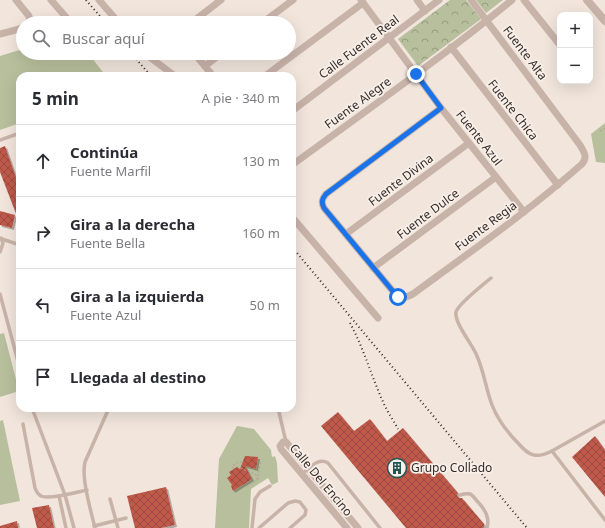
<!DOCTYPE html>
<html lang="es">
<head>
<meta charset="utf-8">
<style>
  :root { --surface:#fff; --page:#f7f7f7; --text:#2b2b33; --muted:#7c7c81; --line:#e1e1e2 }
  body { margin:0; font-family:"Noto Sans",sans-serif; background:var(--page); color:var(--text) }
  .controls { position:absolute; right:12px; top:12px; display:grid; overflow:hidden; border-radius:8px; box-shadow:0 4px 16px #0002 }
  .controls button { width:36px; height:36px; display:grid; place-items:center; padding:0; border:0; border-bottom:1px solid var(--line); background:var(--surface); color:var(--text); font:20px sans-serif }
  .stop { position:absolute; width:12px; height:12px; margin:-9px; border:3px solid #1a73e8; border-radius:50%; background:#fff }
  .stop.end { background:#1a73e8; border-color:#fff; box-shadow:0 1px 4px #0008 }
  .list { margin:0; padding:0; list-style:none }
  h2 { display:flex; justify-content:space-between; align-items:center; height:52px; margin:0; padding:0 16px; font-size:17px }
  h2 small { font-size:13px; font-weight:400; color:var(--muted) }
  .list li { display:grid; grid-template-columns:26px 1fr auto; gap:12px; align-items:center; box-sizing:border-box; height:72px; padding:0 16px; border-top:1px solid var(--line) }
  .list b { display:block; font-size:15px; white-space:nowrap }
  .list p { margin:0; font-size:13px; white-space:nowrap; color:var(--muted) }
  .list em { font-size:13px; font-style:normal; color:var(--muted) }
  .icon { flex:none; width:22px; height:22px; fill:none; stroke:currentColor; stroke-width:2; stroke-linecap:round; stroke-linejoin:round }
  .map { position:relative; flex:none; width:605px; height:528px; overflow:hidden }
  .search { position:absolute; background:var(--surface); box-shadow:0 4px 16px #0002; left:16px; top:16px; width:280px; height:44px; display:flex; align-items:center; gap:10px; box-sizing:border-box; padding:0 14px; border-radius:22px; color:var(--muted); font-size:15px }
  .panel { position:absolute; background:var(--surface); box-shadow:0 4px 16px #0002; left:16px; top:72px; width:280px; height:340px; border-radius:12px }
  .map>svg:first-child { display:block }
</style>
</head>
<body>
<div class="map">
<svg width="605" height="528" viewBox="0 0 605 528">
  <defs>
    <pattern id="forest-crowns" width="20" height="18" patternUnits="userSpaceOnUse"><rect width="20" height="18" fill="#b8bf9d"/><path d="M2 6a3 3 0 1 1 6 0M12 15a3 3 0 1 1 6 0" fill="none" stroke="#969b80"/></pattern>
    <pattern id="building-cross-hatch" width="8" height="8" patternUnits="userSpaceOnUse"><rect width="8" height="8" fill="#bf5a4c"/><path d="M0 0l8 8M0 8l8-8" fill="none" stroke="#9c4b3f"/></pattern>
    <filter id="shadow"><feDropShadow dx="2" dy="2" stdDeviation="0" flood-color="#0004"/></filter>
  </defs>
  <rect width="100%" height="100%" fill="#f1e5dc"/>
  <g fill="#b8bf9d">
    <path d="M23 49V53H88L106 76H20V123L0 130V56Z"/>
    <path d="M605 123V163L596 162 591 134Z"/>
    <path d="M4 333 19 391 0 397V334Z"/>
    <path d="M3 420 20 501 0 505V421Z"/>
    <path d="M237 426 254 429 271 450 272 457 275 456 277 463 278 482 272 485 268 478 251 489 249 528H215L219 459Z"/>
  </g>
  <g fill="url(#forest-crowns)">
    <path d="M450 0H466L481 19 418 66 398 39Z"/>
    <path d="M476 0H503L486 13Z"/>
  </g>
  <g fill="url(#building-cross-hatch)" filter="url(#shadow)">
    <path d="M5 146 20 189V224L0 172V148Z"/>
    <path d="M0 211 15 215 12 228 0 225Z"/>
    <path d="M338 412 354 431 370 419 387 441 403 428 458 493 457 495 458 497 460 498H462L484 524V527L483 528H406L321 426Z"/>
    <path d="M595 436 605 450V497L572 457Z"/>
    <path d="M245 456 258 457 256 469 245 466 252 479 233 491 231 486 232 485 227 478 231 475 229 472 237 467 240 469Z"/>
    <path d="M166 487 175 525 161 528H135L127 496Z"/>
    <path d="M49 505 54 528H37L32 508Z"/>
    <path d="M17 521 18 528H0V526Z"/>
  </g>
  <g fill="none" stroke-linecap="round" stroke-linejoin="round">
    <g stroke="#b49d93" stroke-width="1" stroke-dasharray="2 2" stroke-linecap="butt">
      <path d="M600 131 605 128"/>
      <path d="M233 465 255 474 259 480"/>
      <path d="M233 469V465L238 462H242"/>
      <path d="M247 487 257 480 261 461"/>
    </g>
    <g stroke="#c8b3a9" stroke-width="3.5">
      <path d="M0 140 20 133"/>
      <path d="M2 239 20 245"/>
      <path d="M0 252 3 243 1 238"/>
      <path d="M491 278C484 284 458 304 456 312 454 323 473 345 477 356 484 372 486 389 492 405 498 420 507 432 518 443 529 456 536 459 552 451L605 421"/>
      <path d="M0 294 20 369"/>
      <path d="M32 408 65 495 74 528"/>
      <path d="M278 408 286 442"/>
      <path d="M23 424 35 488C36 491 38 494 41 496 49 500 77 492 87 490"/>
      <path d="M552 451 605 520"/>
      <path d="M302 474C310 468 318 457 328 463L380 528"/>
      <path d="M460 495C463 494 466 493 470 494 473 495 475 499 477 501 484 508 490 518 487 528"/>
      <path d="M59 496 66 528"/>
      <path d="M110 499 118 528"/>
      <path d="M94 526 126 518"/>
      <path d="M95 528C91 511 81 478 85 462L109 408"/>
      <path d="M252 528 255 499 260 492 270 486"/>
      <path d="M259 528 288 503 295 501 300 502 306 510 305 515 290 528"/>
    </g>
    <g stroke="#c8b3a9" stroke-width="7">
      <path d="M16 0 29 16 30 23"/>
      <path d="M51 0 71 23"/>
      <path d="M99 0 119 23"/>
      <path d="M361 0 441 108 524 212"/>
      <path d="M417 0 425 11"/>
      <path d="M524 0 560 45"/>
      <path d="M191 23 221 0"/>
      <path d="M262 23 293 0"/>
      <path d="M0 34 23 28"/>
      <path d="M451 47 558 185"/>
      <path d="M144 53 175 76"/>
      <path d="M194 53 213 76"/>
      <path d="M205 66 222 53"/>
      <path d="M265 76 363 3"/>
      <path d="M441 108 326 194C322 199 321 202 324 208L396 295C402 299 407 297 413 294 470 252 529 211 582 164 588 157 584 152 580 145L471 0"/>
      <path d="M292 111 439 0"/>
      <path d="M292 165C366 111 441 58 512 0"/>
      <path d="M292 217 378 318"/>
      <path d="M346 234 469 143"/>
      <path d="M373 268 496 177"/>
      <path d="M347 528 281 449 280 446 283 442H286L358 528"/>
    </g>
    <path stroke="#c8b3a9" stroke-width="8" d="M587 0 605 21"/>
    <g stroke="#352b28" stroke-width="2" stroke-dasharray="1 3" stroke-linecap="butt">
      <path d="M86 0 106 23"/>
      <path d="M131 53 151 76"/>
      <path d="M292 247 527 528"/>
      <path d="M350 323C364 349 372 378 384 404 388 413 394 421 398 429"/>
    </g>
  </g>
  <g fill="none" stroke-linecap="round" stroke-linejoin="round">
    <path stroke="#1a73e8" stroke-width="5" d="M398 297 396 295 324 208C321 202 322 199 326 194L441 108 416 74"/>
  </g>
  <defs>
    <symbol id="building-ring" viewBox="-11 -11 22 22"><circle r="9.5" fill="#f8efe8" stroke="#205552" stroke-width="1.5"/><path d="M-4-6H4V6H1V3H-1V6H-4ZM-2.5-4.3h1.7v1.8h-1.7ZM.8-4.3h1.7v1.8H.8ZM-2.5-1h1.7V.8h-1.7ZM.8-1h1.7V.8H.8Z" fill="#205552"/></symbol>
  </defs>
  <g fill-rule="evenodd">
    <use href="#building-ring" x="386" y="457" width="22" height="22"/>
  </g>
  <g text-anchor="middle" stroke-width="3.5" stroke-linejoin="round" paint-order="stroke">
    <g font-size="12" fill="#352b28" stroke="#f8efe8">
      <text transform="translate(359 47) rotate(-37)" y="4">Calle Fuente Real</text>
      <text transform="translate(525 53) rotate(53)" y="4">Fuente Alta</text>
      <text transform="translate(358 103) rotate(-36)" y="4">Fuente Alegre</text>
      <text transform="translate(513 110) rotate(52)" y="4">Fuente Chica</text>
      <text transform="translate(479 138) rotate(52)" y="4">Fuente Azul</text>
      <text transform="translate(401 180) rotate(-37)" y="4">Fuente Divina</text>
      <text transform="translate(428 214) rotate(-37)" y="4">Fuente Dulce</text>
      <text transform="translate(486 226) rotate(-37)" y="4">Fuente Regia</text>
      <text transform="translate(321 480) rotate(50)" y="4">Calle Del Encino</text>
    </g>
    <g font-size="12" fill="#352b28" stroke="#f8efe8" text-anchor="start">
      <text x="411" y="472">Grupo Collado</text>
    </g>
  </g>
</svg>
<div class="controls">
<button>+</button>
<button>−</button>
</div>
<div class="stop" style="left:398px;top:297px"></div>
<div class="stop end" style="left:416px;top:74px"></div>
<div class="search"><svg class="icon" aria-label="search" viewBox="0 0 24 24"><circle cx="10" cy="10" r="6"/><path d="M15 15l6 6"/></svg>Buscar aquí</div>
<section class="panel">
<h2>5 min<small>A pie · 340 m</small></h2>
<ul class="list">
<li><svg class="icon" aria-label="ahead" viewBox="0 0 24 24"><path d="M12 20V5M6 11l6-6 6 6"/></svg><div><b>Continúa</b><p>Fuente Marfil</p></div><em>130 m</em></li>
<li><svg class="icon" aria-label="right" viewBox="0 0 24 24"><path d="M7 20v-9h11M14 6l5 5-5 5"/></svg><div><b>Gira a la derecha</b><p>Fuente Bella</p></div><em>160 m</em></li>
<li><svg class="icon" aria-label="left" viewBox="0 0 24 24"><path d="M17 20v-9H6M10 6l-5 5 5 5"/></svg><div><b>Gira a la izquierda</b><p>Fuente Azul</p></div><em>50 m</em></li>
<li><svg class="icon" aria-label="arrive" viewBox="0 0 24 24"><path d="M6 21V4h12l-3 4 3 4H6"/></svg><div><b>Llegada al destino</b></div></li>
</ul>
</section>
</div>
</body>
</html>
